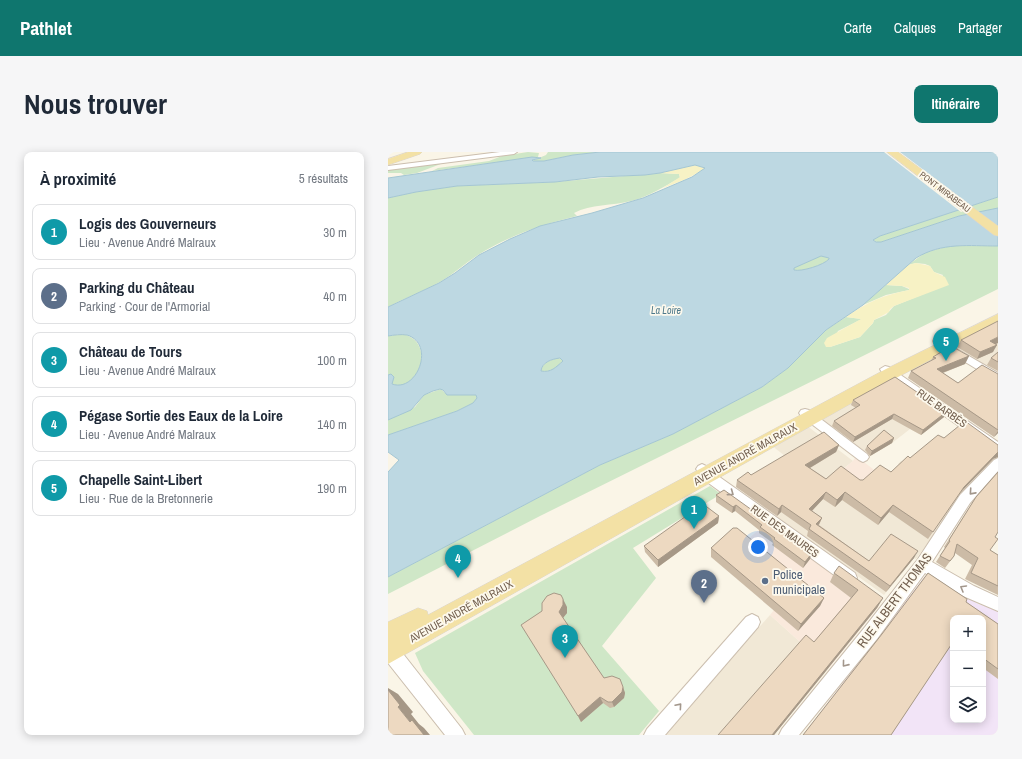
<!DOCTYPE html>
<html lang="fr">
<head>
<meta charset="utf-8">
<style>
  :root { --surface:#fff; --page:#f6f6f7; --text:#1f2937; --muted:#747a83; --line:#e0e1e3; --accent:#0f766e }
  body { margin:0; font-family:"Archivo Narrow",sans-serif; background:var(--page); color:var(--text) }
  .controls { position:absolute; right:12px; bottom:12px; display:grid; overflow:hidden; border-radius:8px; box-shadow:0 2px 10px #0003 }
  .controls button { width:36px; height:36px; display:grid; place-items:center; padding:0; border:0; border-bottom:1px solid var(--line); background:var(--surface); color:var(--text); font:20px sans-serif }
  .you { position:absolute; left:370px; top:395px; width:14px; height:14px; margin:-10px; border:3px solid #fff; border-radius:50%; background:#1a73e8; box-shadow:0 0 0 6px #1a73e833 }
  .badge { display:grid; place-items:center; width:26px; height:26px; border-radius:50%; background:var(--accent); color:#fff; font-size:13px; font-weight:700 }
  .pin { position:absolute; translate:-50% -33px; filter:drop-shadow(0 1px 2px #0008) }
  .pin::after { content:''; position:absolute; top:21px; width:14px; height:12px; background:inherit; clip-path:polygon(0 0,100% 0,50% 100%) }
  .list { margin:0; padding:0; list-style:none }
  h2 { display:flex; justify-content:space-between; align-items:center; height:52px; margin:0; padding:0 16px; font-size:17px }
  h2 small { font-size:13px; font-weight:400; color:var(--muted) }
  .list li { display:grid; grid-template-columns:26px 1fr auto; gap:12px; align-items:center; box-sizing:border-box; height:56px; margin:0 8px 8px; padding:0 8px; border:1px solid var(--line); border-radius:8px }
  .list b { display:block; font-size:15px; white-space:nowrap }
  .list p { margin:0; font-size:13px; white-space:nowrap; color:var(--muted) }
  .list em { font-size:13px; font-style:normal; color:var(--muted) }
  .icon { flex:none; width:22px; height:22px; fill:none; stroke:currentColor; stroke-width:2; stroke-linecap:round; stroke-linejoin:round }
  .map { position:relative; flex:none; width:610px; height:583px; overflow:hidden; border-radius:8px }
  header { display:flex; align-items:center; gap:24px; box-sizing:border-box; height:56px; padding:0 20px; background:var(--accent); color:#fff }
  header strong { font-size:19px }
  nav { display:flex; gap:22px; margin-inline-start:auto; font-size:14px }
  .intro { display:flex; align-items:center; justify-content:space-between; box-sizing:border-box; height:96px; padding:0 24px }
  h1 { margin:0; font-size:28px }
  .button { padding:10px 18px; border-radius:8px; background:var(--accent); color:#fff; font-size:14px; font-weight:700 }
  main { display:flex; gap:24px; padding:0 24px }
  aside { flex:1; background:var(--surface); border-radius:8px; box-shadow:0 2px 10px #0003 }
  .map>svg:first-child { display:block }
</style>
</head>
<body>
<header>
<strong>Pathlet</strong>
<nav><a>Carte</a><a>Calques</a><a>Partager</a></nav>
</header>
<div class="intro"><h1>Nous trouver</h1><a class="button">Itinéraire</a></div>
<main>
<aside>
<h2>À proximité<small>5 résultats</small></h2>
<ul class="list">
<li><span class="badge" style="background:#0f9aa8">1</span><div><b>Logis des Gouverneurs</b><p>Lieu · Avenue André Malraux</p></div><em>30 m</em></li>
<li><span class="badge" style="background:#5c6f8a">2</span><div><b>Parking du Château</b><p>Parking · Cour de l'Armorial</p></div><em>40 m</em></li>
<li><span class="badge" style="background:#0f9aa8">3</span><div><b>Château de Tours</b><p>Lieu · Avenue André Malraux</p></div><em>100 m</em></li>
<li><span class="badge" style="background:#0f9aa8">4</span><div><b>Pégase Sortie des Eaux de la Loire</b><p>Lieu · Avenue André Malraux</p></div><em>140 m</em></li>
<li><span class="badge" style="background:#0f9aa8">5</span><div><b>Chapelle Saint-Libert</b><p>Lieu · Rue de la Bretonnerie</p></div><em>190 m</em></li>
</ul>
</aside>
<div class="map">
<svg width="610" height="583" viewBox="0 0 610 583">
  <rect width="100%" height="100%" fill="#faf5e7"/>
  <g fill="#f1e8d6">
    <path d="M610 174V222L578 202H577L564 195Z"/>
    <path d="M505 225 559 263 531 282 522 277 504 291 481 305 432 266Z"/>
    <path d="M418 273 465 309 450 321 474 350 513 314 510 312 513 309 516 311 610 303 575 341 562 356 564 358 528 407 526 406 496 443 362 347 373 339 397 304 383 293Z"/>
    <path d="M382 463 441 516 386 583H274Z"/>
  </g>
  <g fill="#fae9dc">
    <path d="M468 304 498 327 474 350 442 328 465 309Z"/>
    <path d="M378 372 491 454 441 516 382 463 386 458 355 391Z"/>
  </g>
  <path fill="#f2e4f7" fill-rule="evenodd" d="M544 423 590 452 610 458V583H415L537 424ZM565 466H595V568H565Z"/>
  <g fill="#cfe7c7">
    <path d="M140 0 151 1 150 5 44 19 50 16 101 9 114 4Z"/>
    <path d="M160 0H212L185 3 156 9H144L158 3Z"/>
    <path d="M58 10 29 21 16 23 13 21H0V18L6 17Z"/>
    <path d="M272 21 291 22 292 26C276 34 261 45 243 49 224 54 203 52 186 61L189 64C155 72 120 84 90 103 77 111 66 122 52 130 36 139 17 146 0 155V46L27 40 68 34 166 30Z"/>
    <path d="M610 45V56L608 57 571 64 493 90H489L485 88 492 84Z"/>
    <path d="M562 94H610V137L152 364 0 442V425L212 313 285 282 374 235 400 216 438 178 458 165 474 167 450 179 442 195 472 185 485 171 486 168 498 163 506 154 548 137 555 123 546 120 542 114 537 112 528 111 520 113 538 100Z"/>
    <path d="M433 103 441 106V107C436 113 414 120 406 118V116Z"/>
    <path d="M498 133 514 134 521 137V138L498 143 475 153Z"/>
    <path d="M15 182C50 191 29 242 4 232L3 222 0 223V184Z"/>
    <path d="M170 206 175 208C171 215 162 221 153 219 154 211 162 208 170 206Z"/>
    <path d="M53 237 57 241 88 243 89 246 85 251 69 259 0 283V268L27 255 36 243Z"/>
    <path d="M322 334 333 342 245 396 268 426 214 494 271 559 251 583H86L35 519 27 501Z"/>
  </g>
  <g fill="#f7f2c5">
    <path d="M307 13H310L317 17 296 28 275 36 292 25 291 22 272 21Z"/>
    <path d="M528 111 542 114 546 120 557 125 561 133 506 154 502 157 501 160 486 168 485 171 472 185 442 195H438L436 191 439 186 473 167 458 165C479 150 496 143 521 138V136L514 134 498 133 520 113Z"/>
  </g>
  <path fill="#bdd8e2" stroke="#a4c6d3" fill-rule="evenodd" d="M212 0H610V45L492 84 485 88 488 90H493L571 64 610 56V94C581 94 554 90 528 106L475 153 438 178 400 216 374 235 285 282 212 313 0 425V320L11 308 0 300V283L69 259 85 251 89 246 88 243H59L55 238 52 237 45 239 36 243 23 258 0 268V223L3 222 6 225 4 232C29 241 48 192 19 183 13 182 6 183 0 184V155L51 131 67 121 91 103 122 87 152 74 204 61 255 46 304 25 317 16 307 13 272 21 257 23 210 25 167 30 69 34 28 40 0 46V26L144 5 153 6 144 8 145 9H156L185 3ZM433 104 441 106V107C436 113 413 120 406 118V116ZM172 206 175 209C168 215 163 221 153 219 154 210 164 207 172 206Z"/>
  <path fill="#faf5e7" d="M496 0H512L586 56 573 60Z"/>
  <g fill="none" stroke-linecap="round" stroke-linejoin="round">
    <defs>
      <g id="minor">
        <path d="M112 0H129L126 2 0 18V14Z"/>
        <path d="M550 186 610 221V230L546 191 545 189 546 187Z"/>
        <path d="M497 214 501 215 610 290V301L606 299 493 219 492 217Z"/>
        <path d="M417 257 421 258 479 302 481 305 479 308 475 310 471 308 413 264 411 261 413 258Z"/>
        <path d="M610 306V319L582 351 544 410 586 434 610 445V459L575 444 537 421 489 487 411 583H391L394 577 477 475 530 407 572 343 606 308Z"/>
        <path d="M314 312 318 314 323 319 467 421 469 426 467 431 462 433 457 431 315 327 308 317 310 314Z"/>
        <path d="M364 462 370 465 372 470 370 475 277 583H256L259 577 358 465Z"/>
        <path d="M0 491 6 493 16 503 74 577 77 583H57L0 511Z"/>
      </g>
      <g id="primary">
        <path d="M20 0H34L32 2 0 13V7Z"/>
        <path d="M499 0H510L610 74V84L606 83Z"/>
        <path d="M610 162V172L510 225 0 512V470L30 456 39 459 40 463 498 217Z"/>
      </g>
    </defs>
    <use href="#minor" stroke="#cbbeae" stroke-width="2"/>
    <use href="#primary" stroke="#dad5d1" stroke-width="1"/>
    <use href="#minor" fill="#fff" fill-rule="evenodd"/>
    <use href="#primary" fill="#f3e1a5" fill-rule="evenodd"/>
  </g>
  <g fill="#ccbba6">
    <path d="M573 188 610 191 607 192 605 200 589 207 569 195Z"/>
    <path d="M610 200V219L599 213 603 206Z"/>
    <path d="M581 204 577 212 555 221 570 231 610 222V281L606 285 520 226 523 219 543 209 545 205Z"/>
    <path d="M465 248 556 265 533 283 504 267 465 290 444 274 446 269 468 256 463 253Z"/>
    <path d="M506 286 504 291 482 304 477 298 479 294Z"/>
    <path d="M556 286 605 307 571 342 540 387 501 360 490 373 454 348 447 355 435 347 424 359 434 366 431 373 481 409 526 406 498 440 419 384 420 379 393 360 389 364 348 335 349 328 451 293 448 300 422 316 438 327 475 328 503 320 522 306Z"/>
    <path d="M336 338 422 407 415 416 384 393 385 391 371 381V378L347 359 344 361 328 350V343Z"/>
    <path d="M588 345 607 385 602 398 610 403V443L577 427 584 413 567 401 566 404 557 416 548 410 557 396 556 395Z"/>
    <path d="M331 364 330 371 270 415 257 400 256 394Z"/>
    <path d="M323 396 436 446 432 454 410 479 323 405Z"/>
    <path d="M446 421 495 446 489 456 386 583H330L426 490 463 446 442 430Z"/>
    <path d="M540 421 579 447 578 450 610 472V527L595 516V466H565V494L563 492 503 583H415L494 482Z"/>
    <path d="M179 455V461L175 466 216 526 235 535 237 541 236 546 226 555 222 556 215 551 193 570 190 564 154 459Z"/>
  </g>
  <g fill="#a69887">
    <path d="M610 185V191L599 196 602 189Z"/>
    <path d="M609 193 605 200 589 207 592 200Z"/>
    <path d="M581 204 577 212 546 224 549 217Z"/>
    <path d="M558 260 556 265 533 283 535 278Z"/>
    <path d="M506 262 504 267 465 290 467 285Z"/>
    <path d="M610 279V281L606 285Z"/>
    <path d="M506 286 504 291 482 304 484 299Z"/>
    <path d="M451 293 448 300 415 320 417 313Z"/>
    <path d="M610 300V305L605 307 571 342 576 335Z"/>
    <path d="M438 340 435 347 419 364 421 357Z"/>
    <path d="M457 340 454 348 447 355 449 348Z"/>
    <path d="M348 353 347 359 344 361 345 355Z"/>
    <path d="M394 353 393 360 389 364 391 357Z"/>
    <path d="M505 353 501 360 490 373 493 366Z"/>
    <path d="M331 364 330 371 270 415V408Z"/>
    <path d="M434 366 431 372 426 379 428 372Z"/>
    <path d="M530 399 526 406 498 440 502 434Z"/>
    <path d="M424 401 422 407 415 416 417 410Z"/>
    <path d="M436 446 432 454 410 479 413 472Z"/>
    <path d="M495 446 489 456 386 583H384Z"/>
    <path d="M175 447 179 455V461L174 467 171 460Z"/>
    <path d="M235 535 237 541 236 546 226 555 224 550Z"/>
    <path d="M0 536 10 542 25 560 23 562 31 572 36 576 42 583H36L22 570 10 555 0 538Z"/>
    <path d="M212 545 215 551 193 570 190 564Z"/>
  </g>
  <g fill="#edd9c1" stroke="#a69887">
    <path d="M610 169V185L602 189 609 193 592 200 573 188Z"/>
    <path d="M563 194 581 204 549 217 570 231 594 213 610 222V278L523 219 548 206 545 205Z"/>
    <path d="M610 200V210L603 206Z"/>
    <path d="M507 225 558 260 535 278 506 262 467 285 446 269 472 253 465 248Z"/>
    <path d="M577 269 610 293V300L576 335 545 380 505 353 493 366 457 340 449 348 438 340 421 357 434 366 428 372 481 409 503 382 530 399 502 434 421 377 423 373 394 353 391 357 349 328 360 320 363 323 436 280 451 293 417 313 438 327 453 314 472 328H475L492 313 503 320 520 304 522 306 550 283 556 286Z"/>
    <path d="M496 278 506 286 484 299 479 294Z"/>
    <path d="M610 320V380L607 385 610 387 602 398 610 403V434L583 421 590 406 569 392 566 404 562 409 552 404 562 389 561 388 588 345Z"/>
    <path d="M336 338 424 401 417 410 386 387 387 386 372 375 374 373 348 353 345 355 328 343Z"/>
    <path d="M315 352 331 364 270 408 256 394Z"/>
    <path d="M345 376H349L436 446 413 472 323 396Z"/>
    <path d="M451 414 495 446 384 583H330L418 483 426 490 470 438 446 421Z"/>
    <path d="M540 421 579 447 578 450 610 472V517L595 506V466H565V490L503 583H415L494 482Z"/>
    <path d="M166 441 173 443 175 447V453L171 460 216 526 224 524 232 527 235 535 234 540 224 550H220L212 545 190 564 133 473 154 459V451L159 444Z"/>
    <path d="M0 538 12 553 10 555 22 570 24 568 36 583H0Z"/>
  </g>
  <defs><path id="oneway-chevron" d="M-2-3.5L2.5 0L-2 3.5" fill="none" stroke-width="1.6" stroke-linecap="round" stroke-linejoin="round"/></defs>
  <g stroke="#a3978c">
    <use href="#oneway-chevron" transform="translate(584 340) rotate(132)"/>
    <use href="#oneway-chevron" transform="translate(343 341) rotate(36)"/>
    <use href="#oneway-chevron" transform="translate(575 436) rotate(-150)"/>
    <use href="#oneway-chevron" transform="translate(457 512) rotate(129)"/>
    <use href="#oneway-chevron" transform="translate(291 554) rotate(-49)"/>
  </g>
  <circle fill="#5c6f8a" stroke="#fdf9ed" stroke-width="1.5" cx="377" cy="429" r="4"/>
  <g text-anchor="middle" stroke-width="3.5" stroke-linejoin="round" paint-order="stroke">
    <g font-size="9" fill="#725f4e" stroke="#fdf9ed">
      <text transform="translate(557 40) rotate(37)" y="3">PONT MIRABEAU</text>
    </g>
    <g font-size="10" font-style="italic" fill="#4c788a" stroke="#fdf9ed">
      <text x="278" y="162">La Loire</text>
    </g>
    <g font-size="11" fill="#725f4e" stroke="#fdf9ed">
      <text transform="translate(554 256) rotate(35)" y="4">RUE BARBÈS</text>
      <text transform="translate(357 302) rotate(-29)" y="4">AVENUE ANDRÉ MALRAUX</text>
      <text transform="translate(397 379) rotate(36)" y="4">RUE DES MAURES</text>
      <text transform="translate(73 459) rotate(-29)" y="4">AVENUE ANDRÉ MALRAUX</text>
    </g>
    <g font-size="13" fill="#4e5e75" stroke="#fdf9ed" text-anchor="start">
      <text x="385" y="427">Police<tspan x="385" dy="15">municipale</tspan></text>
    </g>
    <g font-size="13" fill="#725f4e" stroke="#fdf9ed">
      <text transform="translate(506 448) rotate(-53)" y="5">RUE ALBERT THOMAS</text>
    </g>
  </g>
</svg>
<div class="controls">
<button>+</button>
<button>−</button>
<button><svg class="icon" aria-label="layers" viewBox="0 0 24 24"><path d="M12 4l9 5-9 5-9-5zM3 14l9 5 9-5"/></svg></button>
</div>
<div class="you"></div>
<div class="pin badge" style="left:306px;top:377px;background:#0f9aa8">1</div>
<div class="pin badge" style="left:316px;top:451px;background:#5c6f8a">2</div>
<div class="pin badge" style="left:177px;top:506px;background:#0f9aa8">3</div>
<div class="pin badge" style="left:70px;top:426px;background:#0f9aa8">4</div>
<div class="pin badge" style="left:558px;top:209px;background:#0f9aa8">5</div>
</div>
</main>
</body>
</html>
